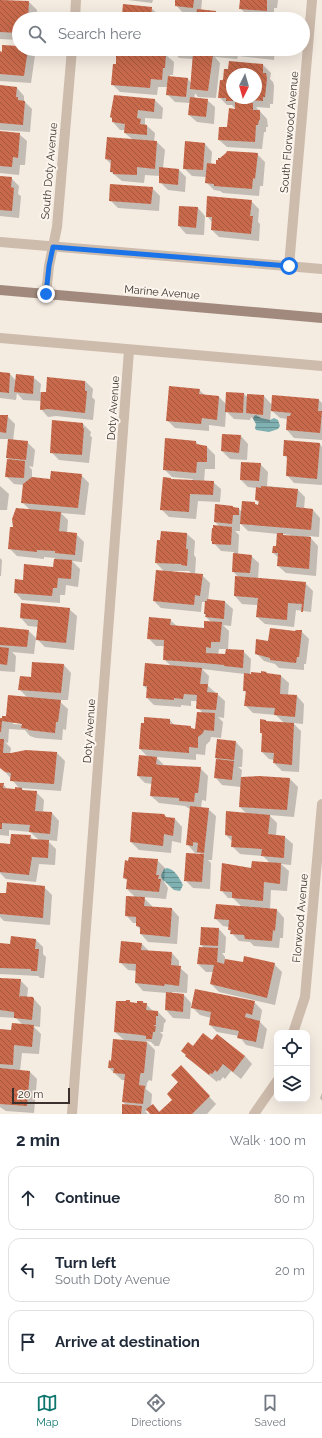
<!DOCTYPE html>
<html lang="en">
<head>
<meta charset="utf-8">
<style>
  :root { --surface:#fff; --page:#f2f2f3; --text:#1f2937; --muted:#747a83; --line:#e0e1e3; --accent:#0f766e }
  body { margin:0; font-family:Raleway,sans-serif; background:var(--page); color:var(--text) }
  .controls { position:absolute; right:12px; bottom:12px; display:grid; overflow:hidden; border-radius:8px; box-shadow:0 4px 16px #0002 }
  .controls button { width:36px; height:36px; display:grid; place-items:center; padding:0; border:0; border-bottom:1px solid var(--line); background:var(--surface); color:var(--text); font:20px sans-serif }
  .compass { position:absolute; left:226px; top:68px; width:36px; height:36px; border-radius:50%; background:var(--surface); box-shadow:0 4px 16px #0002; rotate:185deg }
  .scale { position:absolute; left:12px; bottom:10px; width:58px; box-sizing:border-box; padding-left:4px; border:2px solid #3b302b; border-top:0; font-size:11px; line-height:14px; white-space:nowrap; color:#3b302b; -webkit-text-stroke:3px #fbf5ee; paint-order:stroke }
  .stop { position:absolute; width:12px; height:12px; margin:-9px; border:3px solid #1a73e8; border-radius:50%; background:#fff }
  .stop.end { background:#1a73e8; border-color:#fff; box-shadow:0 1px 4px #0008 }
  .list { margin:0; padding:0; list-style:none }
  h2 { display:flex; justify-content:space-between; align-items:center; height:52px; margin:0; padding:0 16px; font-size:17px }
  h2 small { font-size:13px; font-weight:400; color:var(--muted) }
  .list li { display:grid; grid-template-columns:26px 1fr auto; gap:12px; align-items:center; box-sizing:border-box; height:64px; margin:0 8px 8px; padding:0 8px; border:1px solid var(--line); border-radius:12px }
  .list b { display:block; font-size:15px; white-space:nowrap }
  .list p { margin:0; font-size:13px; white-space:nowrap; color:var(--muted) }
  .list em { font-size:13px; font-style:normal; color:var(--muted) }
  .icon { flex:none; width:22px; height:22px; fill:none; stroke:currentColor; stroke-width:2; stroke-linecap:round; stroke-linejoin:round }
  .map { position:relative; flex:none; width:322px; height:1114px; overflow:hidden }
  .search { position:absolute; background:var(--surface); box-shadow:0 4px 16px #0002; left:12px; right:12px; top:12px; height:44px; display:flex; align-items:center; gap:10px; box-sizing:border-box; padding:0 14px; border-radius:22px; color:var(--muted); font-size:15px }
  .sheet { height:268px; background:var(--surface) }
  nav { display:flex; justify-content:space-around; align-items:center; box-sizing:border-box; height:56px; border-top:1px solid var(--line); background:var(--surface); font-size:11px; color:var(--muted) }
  nav a { display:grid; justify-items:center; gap:2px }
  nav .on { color:var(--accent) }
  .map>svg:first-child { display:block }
</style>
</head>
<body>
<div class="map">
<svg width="322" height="1114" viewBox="0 0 322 1114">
  <defs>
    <pattern id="water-rules" width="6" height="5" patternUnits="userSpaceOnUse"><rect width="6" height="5" fill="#7fb0b2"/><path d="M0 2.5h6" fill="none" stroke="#699091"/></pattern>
    <pattern id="building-back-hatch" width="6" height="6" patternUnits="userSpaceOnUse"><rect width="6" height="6" fill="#c8694b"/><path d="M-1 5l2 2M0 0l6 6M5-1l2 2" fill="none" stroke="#a4573f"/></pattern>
  </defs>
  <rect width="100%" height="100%" fill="#f4ebe1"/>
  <g fill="url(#water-rules)">
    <path d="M256 415 261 418 270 420 274 418 278 420 280 426 278 429 269 432 256 430 255 428 256 424 253 419 254 416Z"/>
    <path d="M167 868C176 870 179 878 183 885L180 891 174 890 162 879 161 875 164 869Z"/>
  </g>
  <g fill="#0003" fill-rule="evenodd">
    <path d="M0 0 29 2 37 10 36 19H19V40L0 39Z"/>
    <path d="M128 0H153L152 3Z"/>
    <path d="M176 0H202L201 11 215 12 223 19H197L198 15 183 13 176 5Z"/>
    <path d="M241 0H278L277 8H274V18L248 16 240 8Z"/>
    <path d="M151 8 159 15V19H120Z"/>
    <path d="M19 47V49H29L35 55 31 83 0 81V52L3 53Z"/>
    <path d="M141 49H157L156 51Z"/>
    <path d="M171 49H198L197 54 215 56 209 49H275L274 60 238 56 237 59 215 57 220 63 216 98 198 97 195 93 194 99 207 100 215 107 214 124 197 122 189 115 190 103 175 102 167 94 168 87H158L157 95 120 92 112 84 166 55 174 62 173 75H170V78L188 79 191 83 193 59 179 58Z"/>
    <path d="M230 62 263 65 271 73 270 79 273 82 274 86 273 104H270V108L256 107 267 119 268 127H266V132H264L262 149 227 147 219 140 228 128 236 110 232 105H227L219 97 229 70ZM232 74H256V98H232Z"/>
    <path d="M0 86 17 88 24 96V101L32 109 30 132 0 130Z"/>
    <path d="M155 100 163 108 162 119 145 118V124L155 133 154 142H157L165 150 163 168 179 170 186 177 185 192 168 190 160 182V176L145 175 144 183 122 181 111 172V164L106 159 133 140 125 133V130H120L113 122V119L111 117Z"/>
    <path d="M0 132 19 134 27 141 25 165H20L19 175 0 173Z"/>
    <path d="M205 144 212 152 211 164 216 165 257 154 265 162 263 186H260L259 196 223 193 220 191 214 190 206 182 207 177 192 176 184 168Z"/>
    <path d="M0 177 11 178 19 186 18 194 21 196 19 218 0 216Z"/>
    <path d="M152 188 160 196 159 211 118 208 110 200Z"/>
    <path d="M251 201 259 209 258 222 260 224 259 241 219 237 212 230V222L207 216Z"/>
    <path d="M198 208 205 216 204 235 186 234 179 226Z"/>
    <path d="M0 373 10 374 16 381 33 377 41 384 40 392 47 393 85 381 93 389 92 397 95 400 93 420 56 416 48 417 41 409V401L23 400 17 393 16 400 0 398Z"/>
    <path d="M199 390 206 396 219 397 227 405V393L244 394 248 398V395L264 396 272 405 319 400 322 403V440L294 438 287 430 288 419 280 418 271 410 270 422 255 421 251 417 250 420 234 419 226 411 225 427 209 425V431L175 428 167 420Z"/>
    <path d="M0 416H7L15 424 13 441 27 442 35 450 33 467 29 466 32 470V478L51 480 81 475 89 483 85 515 61 513 68 520 67 533 76 534 84 542 82 562 72 561 80 569 78 587 66 585 65 595H60V603L22 600 15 592 24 581 54 568 55 558 44 557V559L17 556 9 548 14 528 30 510 22 502 24 485 14 484 6 476 11 461 7 457 9 439H0Z"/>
    <path d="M53 421 83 424 91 432 90 436 92 437 89 463 59 460 51 452Z"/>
    <path d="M241 436 248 444 247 460 230 459 222 451Z"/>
    <path d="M196 442 200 446 207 447 215 455V469H205L204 481 213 482 221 489 220 502 198 501 196 519 169 517 161 509 172 480 192 481 193 479 172 477 164 469Z"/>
    <path d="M320 444 322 447V485L294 483 287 475 288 459 284 455Z"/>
    <path d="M260 464 268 472 267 486 297 489 305 497 304 509 313 510 320 518 319 537 309 536 318 546 316 576 286 573 278 566 279 558 273 553 277 547 278 534 248 531 240 523V531H235L239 535 238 555 251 556 259 563 258 579 305 583 313 591 311 612 296 610 294 627 265 624 257 617 258 605 242 604 235 596 238 577 233 571 234 552 221 551 212 541 220 527 215 522 216 505 233 507 235 509H239L242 512 254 503 259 506 260 504 256 500 257 488 248 487 241 480ZM282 534 291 535V537L284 536Z"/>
    <path d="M0 486 9 494 7 510H0Z"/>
    <path d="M187 534 195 541 194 555 196 558 195 574 202 575 210 583 208 601 225 602 233 609 231 626 223 625 229 631 228 650 243 651 251 659 250 675 266 673 268 674 281 676 289 683 288 695 297 696 304 704 303 724 293 723 301 731 299 772 282 771 274 763V760L269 759 262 752 263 735 261 733 267 722 284 723 276 715 253 713 245 705 246 693 244 690 245 674 202 669 209 676 208 686 225 701 224 718 218 717 223 722 221 738 211 737 210 741 206 745 205 755 196 754V760L156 757 164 765 200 768 208 776 206 801 202 800 201 808 208 809 216 816 212 860H208L211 863 210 889 193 888 185 880 202 855 200 853H195L188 845 191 809 188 808 185 806 159 803 151 796 153 784 145 783 138 776 148 757 140 749 170 720 175 726 190 727 193 729 196 730 203 713 197 707V701H191V706L181 705V707L154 705 147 698V689L144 686 171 666 164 659 165 646H156L148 638 170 620 178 627 205 629 212 623 206 617 205 614 206 602H202L201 612 161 608 154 601 165 572 156 563ZM173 571H189L192 574 173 572ZM219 649H226V656L218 655Z"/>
    <path d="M0 558 2 560 1 576H0Z"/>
    <path d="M69 609 77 616 74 650 45 647 36 638 34 654 12 652 16 656 15 672 0 671V628L28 630 37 639 39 627 28 626 21 618Z"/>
    <path d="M301 631 309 639 306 664H304V670L279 668 275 664 264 661 256 653 269 642Z"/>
    <path d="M64 665 71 673 68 700H58L68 709 66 730 63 729 62 740 36 738 30 736 25 730 9 729 8 743 5 742 11 748 10 754 26 751 57 753 65 761 61 791 21 788 24 791 36 792 44 800 43 812 52 813 59 821 57 841 47 840 56 849 55 865 39 864 36 882 6 879 0 873V855L11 845 30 836 34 840H39L30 832 9 830V836L0 835V784H3L8 790 20 789 0 766V719L7 717 28 698 19 689 32 678ZM13 722 27 725 13 724Z"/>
    <path d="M236 742 243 750 242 767H238L242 770 241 778 259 777 290 779 298 787 294 817 269 815 277 823 276 836 285 837 293 844 291 865 281 864 289 871 287 891 271 890 270 909 277 910 284 918 283 938H280L279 948 254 946 250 942 239 941 229 930V927L223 926 215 918 242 907 233 898H228L221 890 252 869 270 863 263 856 240 854 232 846 233 842 226 835 247 814 240 807 241 787 222 785 215 777 219 761 216 758Z"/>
    <path d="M166 818 175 819 182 827 181 843 172 841 171 853 139 850 131 842Z"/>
    <path d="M157 860 165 868 164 882 168 888 166 899 143 897 152 906V907L172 909 179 917 177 944 148 942 141 934V930L137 926V923H133L126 915 136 898 127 889 128 881 124 878Z"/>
    <path d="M44 887 52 895 50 925 4 921 0 917V894Z"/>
    <path d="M219 929 226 937 225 953H222L225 957V960L243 964H274L282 972 275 1005 219 992 211 984 214 972H206L198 964 204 948 201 945Z"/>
    <path d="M36 940 43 947V954L46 957 44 978H40L38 976 0 974V947Z"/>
    <path d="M142 944 149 951 172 953 179 961V967L188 975 187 993 172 992V994L184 995 191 1003 190 1019 173 1018 166 1010 167 993 143 991 136 983 137 971 128 970 120 962Z"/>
    <path d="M0 979 20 980 28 988 27 998H33L41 1007 40 1027 33 1026 41 1034 39 1054 22 1053 20 1071 30 1072 37 1079 34 1113 6 1111 0 1107V1030L12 1031 23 1025 16 1018 0 1017Z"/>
    <path d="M143 1002 146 1004 154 1012H158L166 1020 165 1023H164L163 1032H160L163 1035 159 1046H155L151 1042 146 1041 155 1050 152 1081 149 1080 147 1083 146 1089 152 1094 151 1107 153 1105 160 1112 174 1100 188 1074 216 1104 207 1114H151L149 1111H145L148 1114H123L127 1106 123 1102 126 1080H122L109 1068 124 1040 115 1032 131 1003 138 1004Z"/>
    <path d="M254 1002 262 1010 260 1022 267 1029 263 1049 246 1045 239 1036 217 1032 210 1025 211 1018 200 1015 193 1008Z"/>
    <path d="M212 1041 245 1056 252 1064 241 1079 231 1071 225 1079 223 1077 220 1081 218 1080 217 1082 186 1056 193 1048Z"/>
    <path d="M322 1093V1101L320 1098Z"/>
  </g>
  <g fill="url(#building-back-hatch)">
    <path d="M0 0 29 1 28 19H19V33L0 32Z"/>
    <path d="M175 0H194L193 8 175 6Z"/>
    <path d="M240 0H267V11L239 9Z"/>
    <path d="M123 4 152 7 151 19H119L120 15H122Z"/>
    <path d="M197 9 216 11 215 19H196Z"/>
    <path d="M2 45 19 46V49H28L24 76 0 74V51L2 52Z"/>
    <path d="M170 49H190L189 52 170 50Z"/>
    <path d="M207 49H230V52L207 50Z"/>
    <path d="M240 49H267L266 52 240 50Z"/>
    <path d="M127 51 166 54 165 68H163L162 80 151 79 150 88 111 85 113 64H116V53H127Z"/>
    <path d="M193 53 213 55 208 91 190 89Z"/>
    <path d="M229 61 263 64V73H266L267 78 265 97H263V101L235 99V98H256V74H232V98H233V101H226V98H218L220 80H223L224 69H228Z"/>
    <path d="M168 76 188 78 186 97 166 95Z"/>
    <path d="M0 85 17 87 16 97H18V100L25 101 23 125 0 123Z"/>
    <path d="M114 95 155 99 154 112 138 110 137 118 141 119 140 124 147 125V135L124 133 125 124 112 122V118L110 117Z"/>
    <path d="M190 97 208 99 206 117 188 115Z"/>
    <path d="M235 102 253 103V110H260V120H259L258 125H256L255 142 218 140 219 127H227L229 108 235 109Z"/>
    <path d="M0 131 20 133 18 158 13 157 12 167 0 166Z"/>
    <path d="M107 137 157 141 155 169 137 167V175L113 174V172H110L111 160 105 159Z"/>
    <path d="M185 141 205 143 203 170 183 169Z"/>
    <path d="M227 151 258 153 255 179 253 178 252 189 214 186V184L205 183 207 163 216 164V160H218V158H220L226 153Z"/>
    <path d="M159 167 179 169 178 185 159 183Z"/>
    <path d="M0 176 12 177 11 187 14 188 12 211 0 210Z"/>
    <path d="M110 184 153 187 151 204 109 201Z"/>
    <path d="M207 196 252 200 250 216H253L251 234 211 230 212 217H206Z"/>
    <path d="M179 206 198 207 196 228 178 226Z"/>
    <path d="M0 372 10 373 9 393 0 392Z"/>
    <path d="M16 374 34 376 33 394 14 392Z"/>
    <path d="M47 377 85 381V391H87L85 413 48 409 40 410 41 392H46Z"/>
    <path d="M169 386 200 389 199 394 219 396 217 420 202 418 201 424 166 421Z"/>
    <path d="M226 392 244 393 243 413 225 412Z"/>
    <path d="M247 394 264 395 263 415 246 413Z"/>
    <path d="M272 395 319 399 318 411H322L320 433 286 430 287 416H290L291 413 271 411Z"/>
    <path d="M0 415H8L6 433 0 432Z"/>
    <path d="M52 420 83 423V428H84L82 455 50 453Z"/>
    <path d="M222 434 241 435 239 453 221 451Z"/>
    <path d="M165 438 196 441V444L207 446V462H197L196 473 163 470Z"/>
    <path d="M8 439 28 441 26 460 6 458Z"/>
    <path d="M284 440 320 443 317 479 286 476 287 456H283Z"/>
    <path d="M7 459 25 461 24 478 5 477Z"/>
    <path d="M241 462 261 463 259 481 240 480Z"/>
    <path d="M51 471 82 474 78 508 21 503 23 484 32 477 50 479Z"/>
    <path d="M163 477 171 478V479L214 481 213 495 190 494 189 512 160 510Z"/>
    <path d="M261 486 298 489 296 507 313 509 311 530 240 524 242 501 255 502V504L258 505 259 501 255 500 256 487 261 488Z"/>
    <path d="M215 504 233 506V507L239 508V515H233L232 524 214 522Z"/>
    <path d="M16 508 61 512 59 531 77 533 75 555 55 553V551L37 550V552L8 549 10 527H13L12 519Z"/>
    <path d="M213 525 232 527 231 545 212 544V541H211L212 528H213Z"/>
    <path d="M161 531 187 533 186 549H188L187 566 181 565V564L155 563 157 540H160Z"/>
    <path d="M277 533H283V535L311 537 309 569 277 566 278 553H272L273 546H276Z"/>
    <path d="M233 553 252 555 250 573 232 572Z"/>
    <path d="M54 559 72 560 71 579 58 578 57 588H53L52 596 14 593 15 579 23 580 24 564 53 567Z"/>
    <path d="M156 570 203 574 200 596 195 595 194 605 153 601Z"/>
    <path d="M235 576 306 582 303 612H301L302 604 288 603 287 620 256 617 258 598 234 596Z"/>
    <path d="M207 599 225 601 224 619 205 617 206 614H204L205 601H207Z"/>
    <path d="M21 603 70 608 66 643 36 640 38 620 20 618Z"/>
    <path d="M149 617 171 619 170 625 204 628V621L222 622 220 642H211V648L206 647V653L225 654 226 649 244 650 243 668 224 666V665L204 663 163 660 164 640 147 639Z"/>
    <path d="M0 627 29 630 27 647 0 645Z"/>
    <path d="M270 628 295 631 296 630H302L299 657H297L296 663 270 660V658L255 654 256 639 268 641Z"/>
    <path d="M0 647 9 648 7 665 0 664Z"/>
    <path d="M32 662 64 664 61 693 18 690 20 676 31 677Z"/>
    <path d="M145 663 202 668 200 684H208L207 692 218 693 216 710 197 709 196 708 197 695 184 694 183 699 174 698V700L146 698 147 686H143Z"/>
    <path d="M261 671 267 672 266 673 281 675 280 694 297 695 295 717 274 715 275 708 244 706 246 691H243L244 673 251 674V672L261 673Z"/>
    <path d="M8 695 61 700 58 722H56L55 733 28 730V729L21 728 22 724 2 721 1 732H0V718H2V716H6Z"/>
    <path d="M197 712 215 713 214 731 204 730 203 733 198 737V748L189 747V753L139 749 141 723H144V717L170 719V724L191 726V728L195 729Z"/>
    <path d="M260 719 266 720V721L294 723 292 765 273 763 274 753 261 752 262 733H260Z"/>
    <path d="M0 739H4L3 753H11L26 750 57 752 54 784 10 781 11 773 5 772 0 768Z"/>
    <path d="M217 739 236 741 234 760 215 758Z"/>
    <path d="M139 755 157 757 156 764 159 765 201 767 198 793H195L194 802 179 801V798L150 796 152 777 137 776Z"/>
    <path d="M216 759 234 761 232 780 214 778Z"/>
    <path d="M259 776 290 778 287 810 239 807 241 777Z"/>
    <path d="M0 783H4L3 788 15 789V787L22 788V790L37 791 35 811 52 812 50 834 29 832 30 825 2 823V829H0Z"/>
    <path d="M190 806 209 808 204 853 197 852 198 843 193 842V846L186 845Z"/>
    <path d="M226 811 270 815 268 834 285 836 284 858 261 856 262 849 231 847 232 836 225 835Z"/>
    <path d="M132 812 164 814 166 817 175 818 173 836 164 834 163 846 130 842Z"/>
    <path d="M11 834 31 835 30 839 49 840 48 858 32 857 29 875 0 872V843L10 844Z"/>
    <path d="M186 853 204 854 202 882 184 881Z"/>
    <path d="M129 857 158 859 156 875H159L158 879H161L159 892 126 889 127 879 123 878 125 860 128 861Z"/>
    <path d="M252 861 281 863 280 884 264 882 263 901 232 898V892L220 891 222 863 251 868Z"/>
    <path d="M7 882 45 886 43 918 0 914V893H6Z"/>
    <path d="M126 896 145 897 144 906 172 908 170 937 140 934V927L136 926V917L125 916Z"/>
    <path d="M216 904 277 909 275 931 273 930 272 941 245 939 244 935 230 934 231 930H228L229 920 214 919Z"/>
    <path d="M201 927 219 928 218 946 200 945Z"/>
    <path d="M11 936 36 939 35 949H39L37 971H31V969L0 968V943L10 944Z"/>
    <path d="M121 941 142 943 141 950 172 952 171 965 181 966 179 986 165 984 164 986 135 983 136 964 119 963Z"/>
    <path d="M199 947 218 948 217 962 224 964 225 959 243 962 244 956 275 963 267 998 210 984 214 965 197 964Z"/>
    <path d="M0 978 21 979 19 998 20 996 33 997 34 999 32 1020 14 1018V1012L0 1010Z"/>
    <path d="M195 989 255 1001 252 1015 246 1013 245 1017 260 1021 256 1042 237 1038 239 1031 209 1025 211 1012 191 1008Z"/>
    <path d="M166 992 184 994 183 1012 165 1010Z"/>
    <path d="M126 1000H130V1002L137 1003V1001H143V1003H147L146 1010 158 1011V1016H156V1025H154V1026H156L155 1032H153L152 1039H146V1036L141 1035 114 1032 116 1001H126Z"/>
    <path d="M12 1023 34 1025 32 1047 14 1045 13 1065 0 1064V1029L11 1030Z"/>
    <path d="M203 1033 212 1040 217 1034 245 1056 233 1072 223 1064 217 1072 215 1070 212 1074 210 1073 209 1075 185 1056 186 1055 181 1051 188 1042 193 1046Z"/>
    <path d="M113 1039 147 1042 144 1073H141L140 1075 139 1085 145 1086 143 1104 122 1102 125 1074 113 1073 114 1068H108L109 1060 111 1061Z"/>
    <path d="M181 1065 210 1096 192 1114H150L146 1109 153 1104 159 1112 172 1100 167 1094 178 1082 171 1075Z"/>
    <path d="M0 1068 30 1071 27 1106 0 1104Z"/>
    <path d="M122 1104 142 1106 141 1114H122Z"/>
  </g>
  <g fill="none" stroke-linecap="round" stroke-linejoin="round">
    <g stroke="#cdbbac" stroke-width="10">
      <path d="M0 242 322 269"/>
      <path d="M0 338 322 366"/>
    </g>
    <g stroke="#cdbbac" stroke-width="10">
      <path d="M75 19 76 0"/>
      <path d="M289 266 312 0"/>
      <path d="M46 294 49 266 57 227 72 49"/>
      <path d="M293 1033 305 997 322 804"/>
      <path d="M72 1114 129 350"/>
      <path d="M254 1114 277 1081"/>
    </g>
    <path stroke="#a18a7d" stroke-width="10" d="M0 290 322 318"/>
  </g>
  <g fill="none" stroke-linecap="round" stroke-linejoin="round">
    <path stroke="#1a73e8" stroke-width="5" d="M46 294 49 266 53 247 289 266"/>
  </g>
  <g text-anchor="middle" stroke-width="4" stroke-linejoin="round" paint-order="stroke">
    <g font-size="11" fill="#3b302b" stroke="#fbf5ee">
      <text transform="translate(289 132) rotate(-85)" y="4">South Florwood Avenue</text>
      <text transform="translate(49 171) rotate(-85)" y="4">South Doty Avenue</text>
      <text transform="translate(162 292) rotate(5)" y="4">Marine Avenue</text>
      <text transform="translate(113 408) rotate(-86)" y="4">Doty Avenue</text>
      <text transform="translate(89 731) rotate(-86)" y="4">Doty Avenue</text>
      <text transform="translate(300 918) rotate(-85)" y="4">Florwood Avenue</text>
    </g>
  </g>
</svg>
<div class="controls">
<button><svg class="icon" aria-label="locate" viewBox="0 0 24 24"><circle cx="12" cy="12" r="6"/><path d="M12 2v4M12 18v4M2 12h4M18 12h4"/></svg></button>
<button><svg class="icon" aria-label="layers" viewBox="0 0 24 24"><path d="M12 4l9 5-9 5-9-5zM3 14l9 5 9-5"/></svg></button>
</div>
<svg class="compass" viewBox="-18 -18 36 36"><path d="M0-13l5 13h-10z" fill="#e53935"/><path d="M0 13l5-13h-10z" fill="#747a83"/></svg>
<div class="scale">20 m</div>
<div class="stop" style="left:289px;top:266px"></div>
<div class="stop end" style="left:46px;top:294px"></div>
<div class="search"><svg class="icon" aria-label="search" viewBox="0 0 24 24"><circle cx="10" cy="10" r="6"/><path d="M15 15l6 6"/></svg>Search here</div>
</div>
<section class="sheet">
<h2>2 min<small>Walk · 100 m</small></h2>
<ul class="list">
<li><svg class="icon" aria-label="ahead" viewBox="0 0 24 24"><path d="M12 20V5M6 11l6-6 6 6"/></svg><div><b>Continue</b></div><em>80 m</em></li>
<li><svg class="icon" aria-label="left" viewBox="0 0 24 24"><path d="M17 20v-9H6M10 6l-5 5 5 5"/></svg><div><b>Turn left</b><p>South Doty Avenue</p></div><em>20 m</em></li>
<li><svg class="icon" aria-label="arrive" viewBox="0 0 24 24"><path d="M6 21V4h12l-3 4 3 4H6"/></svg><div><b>Arrive at destination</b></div></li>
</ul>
</section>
<nav>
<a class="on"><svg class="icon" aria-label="map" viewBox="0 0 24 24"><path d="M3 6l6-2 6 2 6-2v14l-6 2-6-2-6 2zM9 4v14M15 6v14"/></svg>Map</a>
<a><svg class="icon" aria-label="directions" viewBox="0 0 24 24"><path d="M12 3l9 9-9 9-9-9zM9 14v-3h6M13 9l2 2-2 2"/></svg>Directions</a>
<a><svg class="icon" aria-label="saved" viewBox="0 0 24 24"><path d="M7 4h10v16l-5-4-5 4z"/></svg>Saved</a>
</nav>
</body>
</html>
